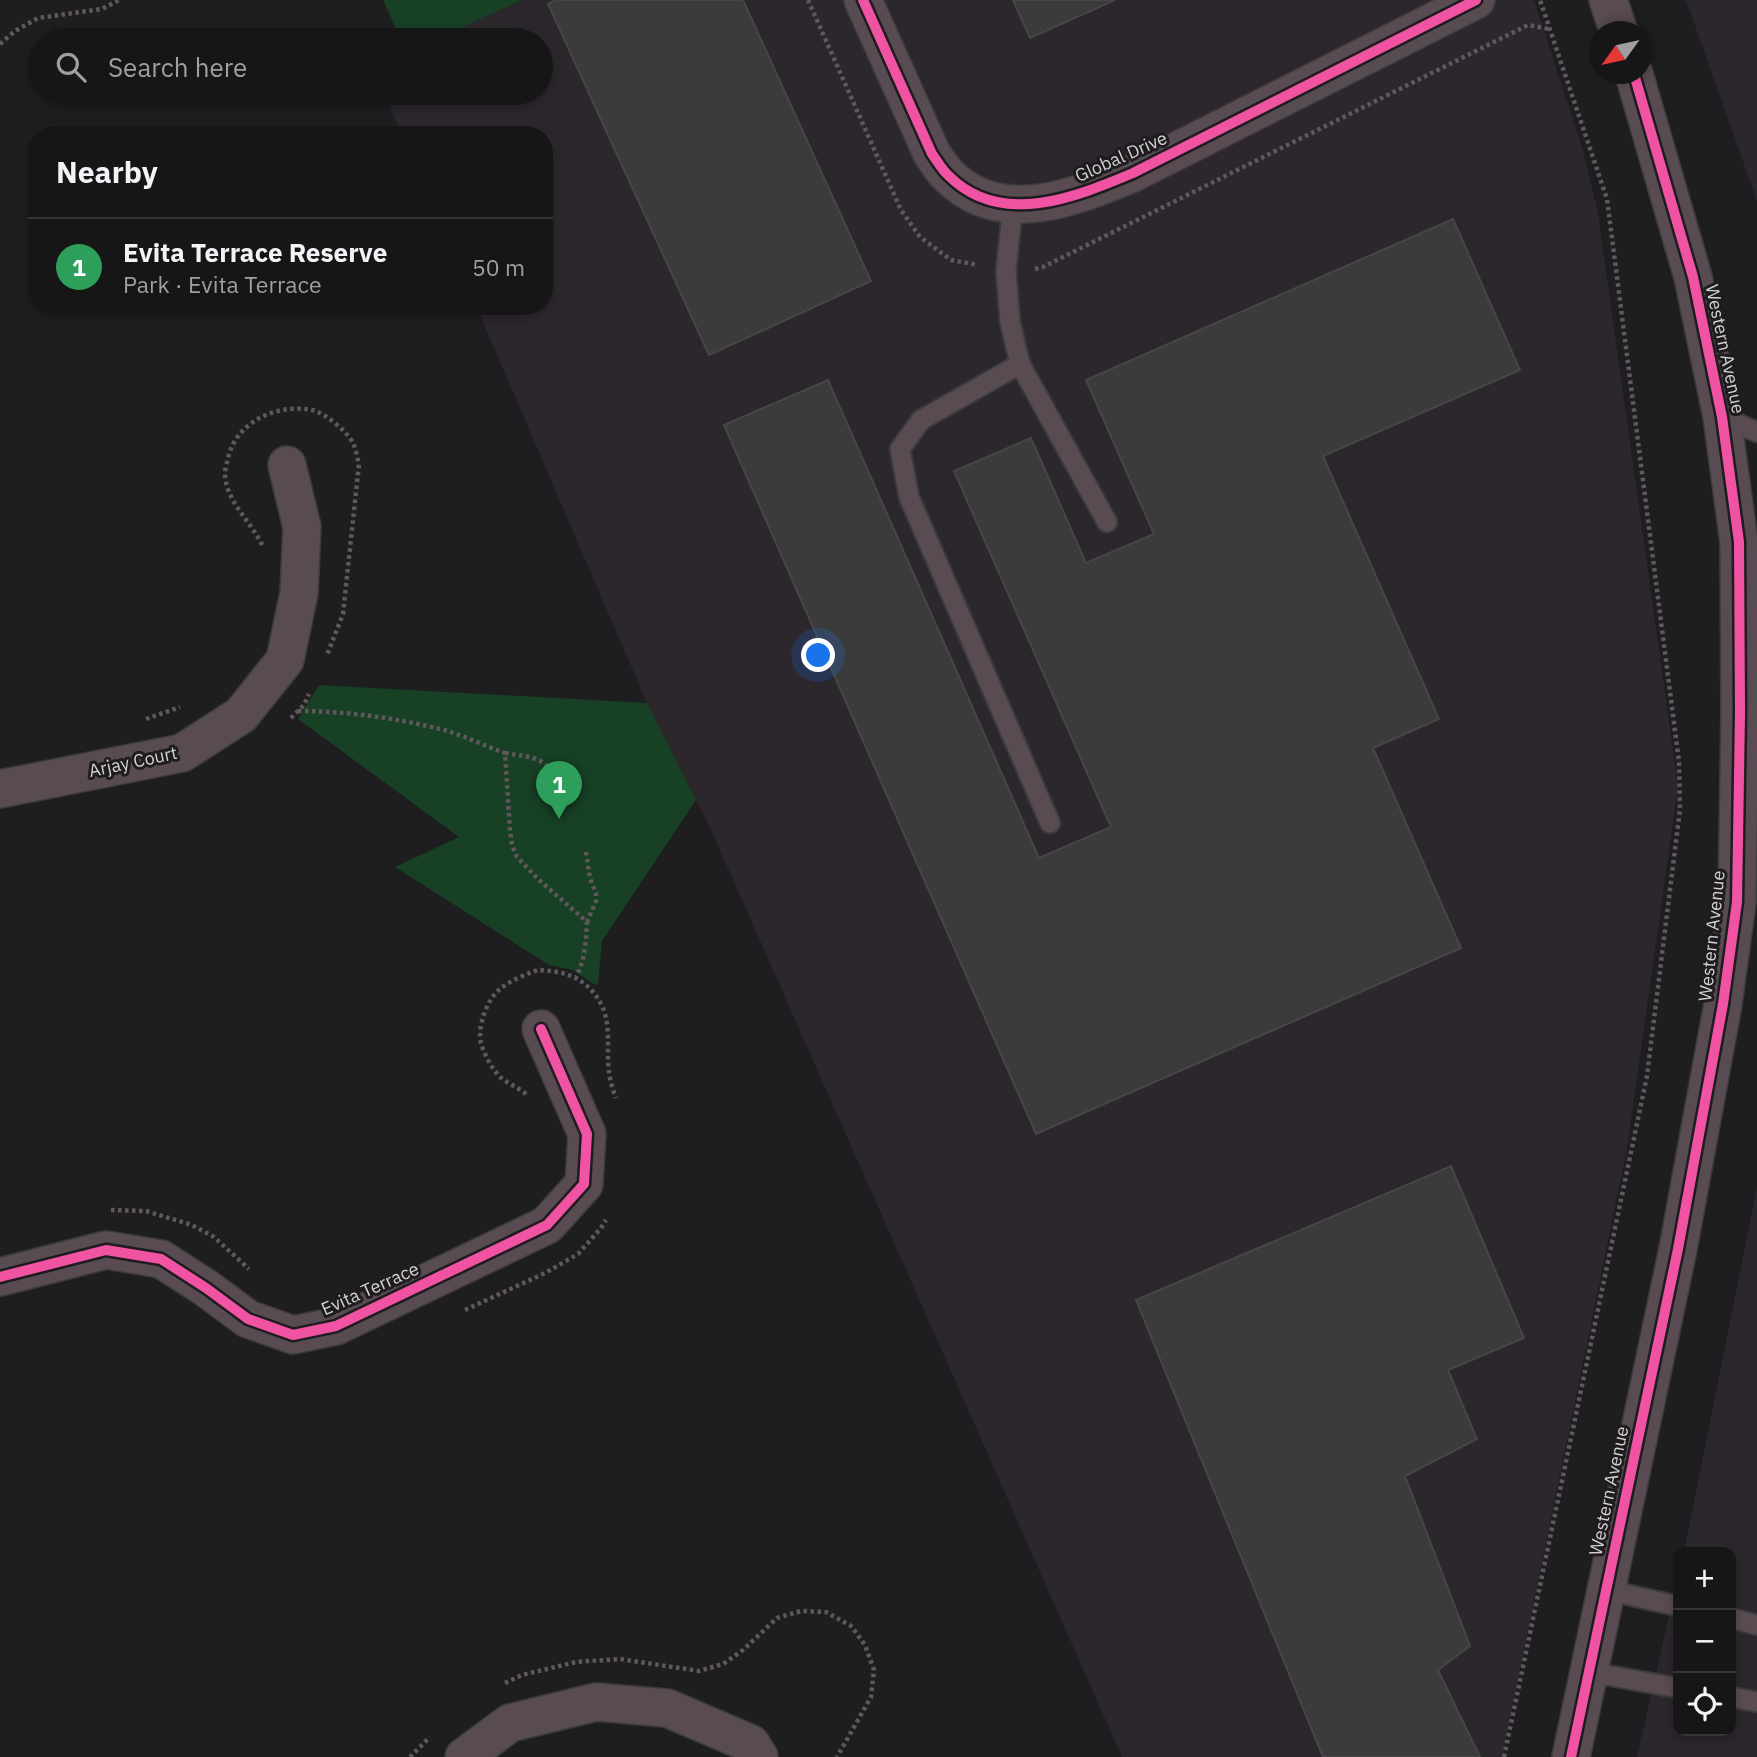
<!DOCTYPE html>
<html lang="en">
<head>
<meta charset="utf-8">
<style>
  :root { --surface:#161617; --page:#1f1f20; --text:#f1f3f6; --muted:#9e9fa1; --line:#353536; --accent:#0b8043 }
  body { margin:0; font-family:"IBM Plex Sans",sans-serif; background:var(--page); color:var(--text) }
  .controls { position:absolute; right:21px; bottom:21px; display:grid; overflow:hidden; border-radius:14px; box-shadow:0 4px 10px #0003 }
  .controls button { width:63px; height:63px; display:grid; place-items:center; padding:0; border:0; border-bottom:2px solid var(--line); background:var(--surface); color:var(--text); font:35px sans-serif }
  .compass { position:absolute; left:1589px; top:21px; width:63px; height:63px; border-radius:50%; background:var(--surface); box-shadow:0 4px 10px #0003; rotate:237deg }
  .you { position:absolute; left:819px; top:656px; width:24px; height:24px; margin:-18px; border:5px solid #fff; border-radius:50%; background:#1a73e8; box-shadow:0 0 0 10px #1a73e833 }
  .badge { display:grid; place-items:center; width:46px; height:46px; border-radius:50%; background:var(--accent); color:#fff; font-size:23px; font-weight:700 }
  .pin { position:absolute; translate:-50% -58px; filter:drop-shadow(0 2px 4px #0008) }
  .pin::after { content:''; position:absolute; top:37px; width:24px; height:21px; background:inherit; clip-path:polygon(0 0,100% 0,50% 100%) }
  .list { margin:0; padding:0; list-style:none }
  h2 { display:flex; justify-content:space-between; align-items:center; height:91px; margin:0; padding:0 28px; font-size:30px }
  h2 small { font-size:23px; font-weight:400; color:var(--muted) }
  .list li { display:grid; grid-template-columns:46px 1fr auto; gap:21px; align-items:center; box-sizing:border-box; height:98px; padding:0 28px; border-top:2px solid var(--line) }
  .list b { display:block; font-size:26px; white-space:nowrap }
  .list p { margin:0; font-size:23px; white-space:nowrap; color:var(--muted) }
  .list em { font-size:23px; font-style:normal; color:var(--muted) }
  .icon { flex:none; width:38px; height:38px; fill:none; stroke:currentColor; stroke-width:2; stroke-linecap:round; stroke-linejoin:round }
  .map { position:relative; flex:none; width:1757px; height:1757px; overflow:hidden }
  .search { position:absolute; background:var(--surface); box-shadow:0 4px 10px #0003; left:28px; top:28px; width:525px; height:77px; display:flex; align-items:center; gap:18px; box-sizing:border-box; padding:0 24px; border-radius:38px; color:var(--muted); font-size:26px }
  .panel { position:absolute; background:var(--surface); box-shadow:0 4px 10px #0003; left:28px; top:126px; width:525px; height:189px; border-radius:28px }
  .map>svg:first-child { display:block }
</style>
</head>
<body>
<div class="map">
<svg width="1757" height="1757" viewBox="0 0 1757 1757">
  <rect width="100%" height="100%" fill="#1e1d1f"/>
  <g fill="#2c262d">
    <path d="M522 0H1534L1582 147 1598 213 1678 786 1627 1149 1502 1757H1122L707 821 647 703 476 306H544V135H402L384 93H541V40H435Z"/>
    <path d="M1686 0H1757V201Z"/>
    <path d="M1757 1186V1757H1637L1678 1576V1731H1731V1552H1684Z"/>
  </g>
  <g fill="#174025">
    <path d="M383 0H522L435 40H401Z"/>
    <path d="M319 685 647 703 696 800 602 941 598 983 595 985 573 970 549 965 395 867 459 837 298 719Z"/>
  </g>
  <g fill="#3c3b3c" stroke="#474646" stroke-width="2">
    <path d="M556 0H743L871 281 709 355 548 4Z"/>
    <path d="M1013 0H1115L1030 38Z"/>
    <path d="M1453 219 1520 370 1323 456 1439 719 1373 748 1461 948 1036 1134 724 425 828 380 1039 858 1111 827 954 471 1031 438 1086 563 1154 534 1086 380Z"/>
    <path d="M1451 1166 1524 1338 1448 1370 1477 1439 1405 1476 1470 1646 1438 1670 1480 1757H1323L1136 1300Z"/>
  </g>
  <g fill="none" stroke-linecap="round" stroke-linejoin="round">
    <defs>
      <g id="service">
        <path d="M1013 204 1006 271 1010 322 1020 364 921 420 900 449 909 497 1050 823"/>
        <path d="M1020 364 1107 522"/>
        <path d="M1722 417 1757 432"/>
        <path d="M1606 1590 1678 1606"/>
        <path d="M1731 1618 1757 1625"/>
        <path d="M1589 1672 1678 1688"/>
        <path d="M1731 1697 1757 1702"/>
      </g>
      <g id="minor">
        <path d="M863 0 932 154C938 162 942 170 949 176 1001 228 1076 197 1133 173L1476 0"/>
        <path d="M1608 0 1619 32"/>
        <path d="M0 789 182 753 241 715 285 660 299 593 302 527 287 465"/>
        <path d="M0 1277 106 1250 161 1259 206 1288 248 1319 293 1335 336 1326 547 1225 584 1184 587 1134 541 1029"/>
        <path d="M464 1757 510 1723 596 1702 667 1708 751 1744 759 1757"/>
        <path d="M1571 1757 1678 1249 1723 1004 1737 902 1740 713 1739 542 1722 417 1693 277 1634 74"/>
      </g>
    </defs>
    <use href="#service" stroke="#3b3a3c" stroke-width="23"/>
    <use href="#minor" stroke="#3b3a3c" stroke-width="40"/>
    <g stroke="#60585c" stroke-width="4.5" stroke-dasharray="3.5 3.5" stroke-linecap="butt">
      <path d="M808 0 901 210 920 237 951 260 978 265"/>
      <path d="M0 44 15 31 38 18 102 9 119 0"/>
      <path d="M1035 269 1043 267 1528 25 1549 29"/>
      <path d="M262 545C251 521 226 502 225 474 225 469 227 463 228 458 236 422 277 403 312 410 325 413 347 431 353 443 356 449 357 457 359 464L343 614 327 655"/>
      <path d="M298 711C347 711 397 718 444 730 465 736 485 746 505 753L510 831 512 845 517 857 539 880 587 922C586 941 585 960 576 977"/>
      <path d="M291 718 304 705 309 694"/>
      <path d="M146 719 180 707"/>
      <path d="M505 753C534 758 544 756 560 783"/>
      <path d="M586 852 590 878 596 894V901L587 922"/>
      <path d="M526 1094C518 1087 506 1083 499 1076 491 1067 484 1054 481 1043 477 1027 487 999 500 989 508 982 529 972 539 970 542 970 546 971 550 971 572 973 590 983 601 1004 612 1025 606 1050 609 1072 610 1081 613 1090 616 1098"/>
      <path d="M111 1210 146 1211 192 1225 214 1237 249 1269"/>
      <path d="M465 1310 545 1273 578 1254 601 1228 606 1220"/>
      <path d="M505 1683 522 1675 576 1662 620 1659 699 1671 723 1664 743 1650 777 1618 801 1611 826 1612 851 1626 865 1645 874 1670 871 1697 837 1757"/>
      <path d="M410 1757 430 1737"/>
      <path d="M1504 1757 1647 1076 1680 809 1679 762 1607 199 1540 0"/>
    </g>
    <use href="#service" stroke="#584b51" stroke-width="19"/>
    <use href="#minor" stroke="#584b51" stroke-width="37"/>
    <defs>
      <g id="cycleway">
        <path d="M863 0 932 154C938 162 942 170 949 176 1001 228 1076 197 1133 173L1476 0"/>
        <path d="M0 1277 106 1250 161 1259 206 1288 248 1319 293 1335 336 1326 547 1225 584 1184 587 1134 541 1029"/>
        <path d="M1571 1757 1678 1249 1723 1004 1737 902 1740 713 1739 542 1722 417 1693 277 1634 74"/>
      </g>
    </defs>
    <use href="#cycleway" stroke="#1f1c20" stroke-width="15"/>
    <use href="#cycleway" stroke="#f153a3" stroke-width="10"/>
  </g>
  <g text-anchor="middle" stroke-width="6" stroke-linejoin="round" paint-order="stroke">
    <g font-size="18" fill="#d3d1d4" stroke="#1f1c20">
      <text transform="translate(1121 157) rotate(-24)" y="6">Global Drive</text>
      <text transform="translate(1725 349) rotate(78)" y="6">Western Avenue</text>
      <text transform="translate(133 762) rotate(-12)" y="6">Arjay Court</text>
      <text transform="translate(1712 936) rotate(-84)" y="6">Western Avenue</text>
      <text transform="translate(370 1289) rotate(-24)" y="6">Evita Terrace</text>
      <text transform="translate(1609 1491) rotate(-78)" y="6">Western Avenue</text>
    </g>
  </g>
</svg>
<div class="controls">
<button>+</button>
<button>−</button>
<button><svg class="icon" aria-label="locate" viewBox="0 0 24 24"><circle cx="12" cy="12" r="6"/><path d="M12 2v4M12 18v4M2 12h4M18 12h4"/></svg></button>
</div>
<svg class="compass" viewBox="-18 -18 36 36"><path d="M0-13l5 13h-10z" fill="#e53935"/><path d="M0 13l5-13h-10z" fill="#9e9fa1"/></svg>
<div class="you"></div>
<div class="pin badge" style="left:559px;top:819px;background:#2e9e5b">1</div>
<div class="search"><svg class="icon" aria-label="search" viewBox="0 0 24 24"><circle cx="10" cy="10" r="6"/><path d="M15 15l6 6"/></svg>Search here</div>
<section class="panel">
<h2>Nearby<small></small></h2>
<ul class="list">
<li><span class="badge" style="background:#2e9e5b">1</span><div><b>Evita Terrace Reserve</b><p>Park · Evita Terrace</p></div><em>50 m</em></li>
</ul>
</section>
</div>
</body>
</html>
